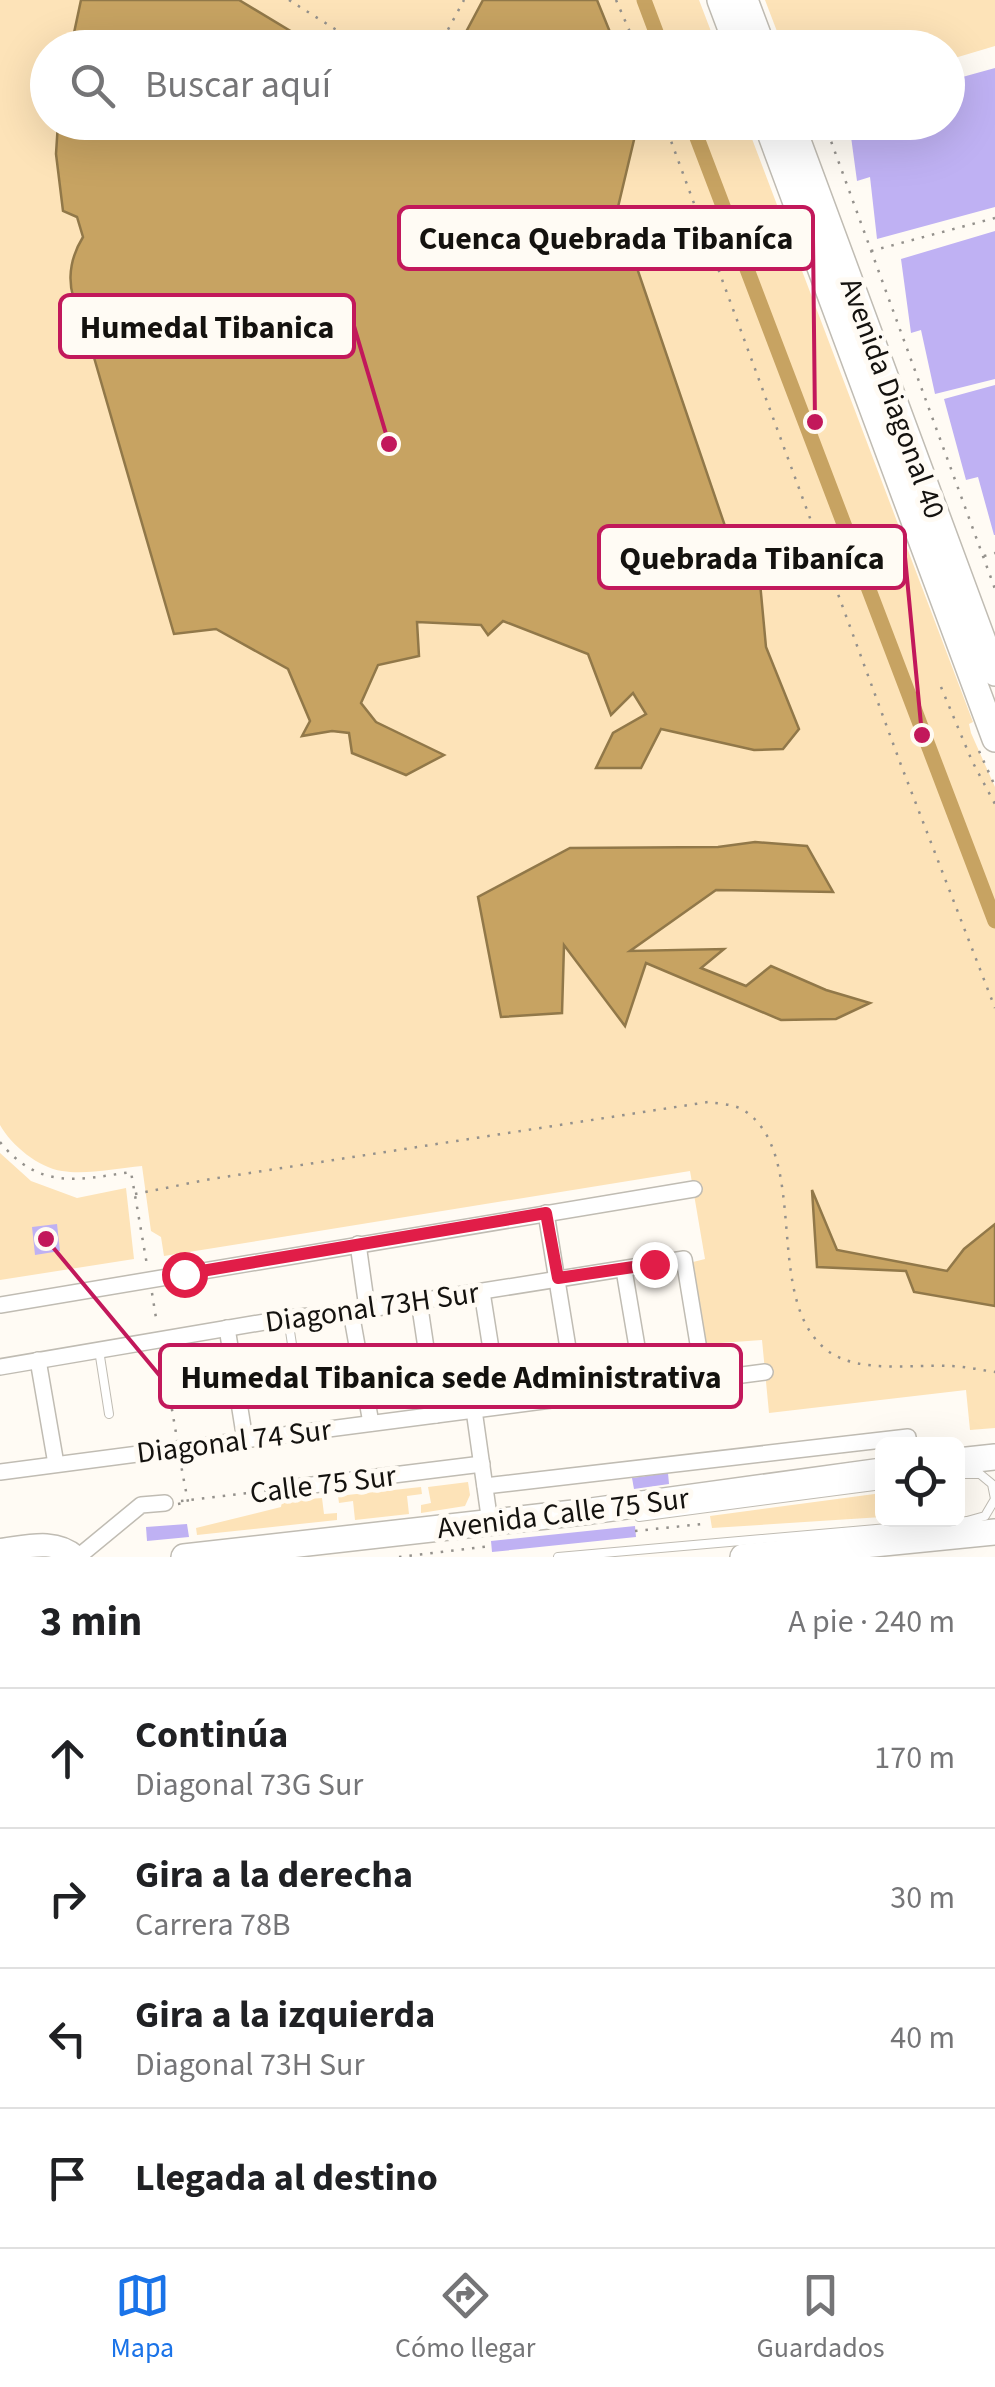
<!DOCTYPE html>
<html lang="es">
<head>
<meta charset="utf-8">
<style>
  :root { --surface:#fff; --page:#f2f2f2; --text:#202124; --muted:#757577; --line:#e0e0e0; --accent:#1a73e8 }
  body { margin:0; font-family:"Source Sans 3",sans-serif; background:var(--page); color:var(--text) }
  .controls { position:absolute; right:30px; bottom:30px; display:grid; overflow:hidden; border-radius:15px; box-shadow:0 10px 40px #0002 }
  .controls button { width:90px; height:90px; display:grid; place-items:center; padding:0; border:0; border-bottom:2px solid var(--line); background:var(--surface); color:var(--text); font:50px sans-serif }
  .stop { position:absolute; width:30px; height:30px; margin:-22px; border:8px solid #e11d48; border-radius:50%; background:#fff }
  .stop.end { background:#e11d48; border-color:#fff; box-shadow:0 2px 10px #0008 }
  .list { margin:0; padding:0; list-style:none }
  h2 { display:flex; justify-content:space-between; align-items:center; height:130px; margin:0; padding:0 40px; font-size:42px }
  h2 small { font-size:32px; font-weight:400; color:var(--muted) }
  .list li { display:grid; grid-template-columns:65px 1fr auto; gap:30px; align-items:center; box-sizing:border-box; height:140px; padding:0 40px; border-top:2px solid var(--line) }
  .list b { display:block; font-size:38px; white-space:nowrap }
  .list p { margin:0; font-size:32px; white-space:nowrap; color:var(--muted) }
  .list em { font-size:32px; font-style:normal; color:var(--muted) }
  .icon { flex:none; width:55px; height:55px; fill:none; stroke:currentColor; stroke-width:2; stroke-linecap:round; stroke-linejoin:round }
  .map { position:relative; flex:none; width:995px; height:1557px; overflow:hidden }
  .search { position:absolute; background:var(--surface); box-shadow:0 10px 40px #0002; left:30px; right:30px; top:30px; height:110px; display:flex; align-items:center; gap:25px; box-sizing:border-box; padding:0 35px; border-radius:55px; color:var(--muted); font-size:38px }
  .sheet { height:690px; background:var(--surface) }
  nav { display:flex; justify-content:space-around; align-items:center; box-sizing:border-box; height:140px; border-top:2px solid var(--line); background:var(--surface); font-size:28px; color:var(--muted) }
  nav a { display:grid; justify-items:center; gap:5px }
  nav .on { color:var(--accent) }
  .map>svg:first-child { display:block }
</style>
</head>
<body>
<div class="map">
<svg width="995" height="1557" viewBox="0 0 995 1557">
  <rect width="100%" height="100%" fill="#fffbf4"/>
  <g fill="#fde3b8">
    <path d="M0 0H699L717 47 48 48V122L746 123 973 722 969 724 971 733 995 787V1428L970 1430 966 1390 769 1413 762 1340 706 1344 693 1262 705 1259 690 1171 164 1256 161 1237 151 1231 142 1166C117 1168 87 1175 62 1171 39 1168 11 1145 0 1125Z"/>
    <path d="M765 0H995V46L948 60V48L783 47Z"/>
    <path d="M0 1153 31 1181 77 1198 126 1188 134 1259 0 1280Z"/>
    <path d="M468 1482 470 1495 465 1506 421 1513V1505L431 1503 428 1487Z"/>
    <path d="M421 1487 422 1494 407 1496 409 1514 355 1520 353 1501 339 1503 338 1496Z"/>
    <path d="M882 1493V1517L712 1528 710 1516Z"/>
    <path d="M322 1498 324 1514 337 1513V1520L197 1535 196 1528 281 1507 282 1501Z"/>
  </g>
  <g fill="#c7a362" stroke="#917849" stroke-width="2.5">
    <path d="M81 0H239L317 47H71Z"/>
    <path d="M483 0H597L616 47H458Z"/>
    <path d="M58 123H638L613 228 637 268 726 529 759 572 766 647 799 729 783 749 754 750 661 729 641 768H596L613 733 646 714 633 693 611 715 588 654 503 621 488 635 481 625 417 622 419 656 378 665 361 703 376 722 444 755 406 775 352 753 349 733 332 731 302 736 310 721 288 669 216 629 174 634 82 316C66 291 67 263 83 237L77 217 63 211 56 154Z"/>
    <path d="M755 842 807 846 833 892 716 890 630 951 724 949 701 968 746 986 771 966 826 990 870 1003 836 1019 781 1020 646 963 625 1026 564 945 562 1013 501 1017 478 897 570 848 718 847Z"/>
    <path d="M812 1190 837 1250 947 1271 964 1249 995 1224V1306L914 1292 906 1271 817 1267Z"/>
  </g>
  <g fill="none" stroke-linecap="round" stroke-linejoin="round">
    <g stroke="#c7a362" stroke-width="15">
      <path d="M644 0 662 48"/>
      <path d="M691 122 995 921"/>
    </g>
  </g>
  <g fill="#bfb1f3">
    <path d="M995 68V207L877 239 870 177 857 181 849 122H948V81Z"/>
    <path d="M995 231V379L935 394 921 330 911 333 901 259Z"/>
    <path d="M995 385V535H994L978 477 966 480 944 399Z"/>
    <path d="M57 1224 60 1251 35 1255 32 1227Z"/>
    <path d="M668 1473 669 1484 634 1489 632 1478Z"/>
    <path d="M187 1524 189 1537 147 1541 146 1527Z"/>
    <path d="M635 1526 636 1537 492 1552 491 1541Z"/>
  </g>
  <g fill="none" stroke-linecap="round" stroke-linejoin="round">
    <defs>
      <g id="lane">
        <path d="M288 1318 300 1397"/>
        <path d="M99 1350 109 1414"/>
        <path d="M639 1517 882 1485"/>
        <path d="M558 1557 967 1521 985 1516 995 1499 992 1484 980 1474H958"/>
      </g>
      <g id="street">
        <path d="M546 1213 576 1397"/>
        <path d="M358 1244 367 1308"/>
        <path d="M624 1270 644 1388"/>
        <path d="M482 1292 500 1406"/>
        <path d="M419 1301 436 1415"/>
        <path d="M0 1305 694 1189"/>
        <path d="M351 1312 371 1423"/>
        <path d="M227 1328 245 1440"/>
        <path d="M38 1360 56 1464"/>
        <path d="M0 1367 288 1318 351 1312 684 1259 704 1380"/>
        <path d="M474 1410 490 1523"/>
        <path d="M0 1472 765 1372"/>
        <path d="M485 1486 908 1437"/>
        <path d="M296 1487 482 1464"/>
        <path d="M78 1557 141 1505 165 1503"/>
      </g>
      <path id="secondary" d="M0 1550C26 1547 55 1538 76 1557"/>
      <g id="primary">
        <path d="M720 0 738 48"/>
        <path d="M745 0 763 48"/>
        <path d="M766 122 995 739"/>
        <path d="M791 122 995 673"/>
        <path d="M958 1461 995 1457"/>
        <path d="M184 1557 591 1511 882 1471"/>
        <path d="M743 1557 995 1532"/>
      </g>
    </defs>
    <use href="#lane" stroke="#c0bcb3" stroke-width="10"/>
    <use href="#street" stroke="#c0bcb3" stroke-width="18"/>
    <use href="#secondary" stroke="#c0bcb3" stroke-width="25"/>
    <use href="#primary" stroke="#c0bcb3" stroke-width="28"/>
    <g stroke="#94918c" stroke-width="2.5" stroke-dasharray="2.5 8" stroke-linecap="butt">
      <path d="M289 0 365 48"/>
      <path d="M616 0 637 48"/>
      <path d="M438 48 464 0"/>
      <path d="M664 122 901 765 995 1008"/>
      <path d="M824 122 995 589"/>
      <path d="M871 251 995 218"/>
      <path d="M984 556 995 553"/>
      <path d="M941 687 972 761 995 804"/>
      <path d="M979 751 995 786"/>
      <path d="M0 1142C39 1190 77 1180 131 1172L147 1265"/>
      <path d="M135 1194 211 1179 708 1102C720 1104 735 1104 745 1111 812 1157 761 1301 828 1351 859 1374 913 1364 949 1366 964 1366 980 1370 995 1372"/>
      <path d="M152 1293 157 1324"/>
      <path d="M163 1357 176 1433"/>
      <path d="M181 1501 282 1489"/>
      <path d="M178 1504 188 1502 181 1465"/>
      <path d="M635 1531 702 1524"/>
      <path d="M399 1557 491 1546"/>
    </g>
    <use href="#lane" stroke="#fff" stroke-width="8"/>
    <use href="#street" stroke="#fff" stroke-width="15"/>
    <use href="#secondary" stroke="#fff" stroke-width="22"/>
    <use href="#primary" stroke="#fff" stroke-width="25"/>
  </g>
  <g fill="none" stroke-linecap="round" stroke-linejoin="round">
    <path stroke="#e11d48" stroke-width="12" d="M184 1274 546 1213 558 1278 654 1264"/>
  </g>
  <g text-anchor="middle" stroke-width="10" stroke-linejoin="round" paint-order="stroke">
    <g font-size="30" fill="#14120f" stroke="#fffbf4">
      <text transform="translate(893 398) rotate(70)" y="10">Avenida Diagonal 40</text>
      <text transform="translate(372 1307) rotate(-8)" y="10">Diagonal 73H Sur</text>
      <text transform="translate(234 1441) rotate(-7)" y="10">Diagonal 74 Sur</text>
      <text transform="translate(323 1484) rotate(-7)" y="10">Calle 75 Sur</text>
      <text transform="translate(563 1513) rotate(-7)" y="10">Avenida Calle 75 Sur</text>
    </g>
  </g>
  <path fill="none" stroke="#c2185b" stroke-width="4" d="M815 422L813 238M389 444L354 326M922 735L905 557M46 1239L160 1376"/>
  <g fill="#c2185b" stroke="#fffbf4" stroke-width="4">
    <circle cx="815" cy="422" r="10"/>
    <circle cx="389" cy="444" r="10"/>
    <circle cx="922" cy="735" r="10"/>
    <circle cx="46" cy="1239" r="10"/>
  </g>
  <g fill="#fffbf4" stroke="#c2185b" stroke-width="4">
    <rect x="399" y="207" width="414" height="62" rx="10"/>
    <rect x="60" y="295" width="294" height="62" rx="10"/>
    <rect x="599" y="526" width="306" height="62" rx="10"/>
    <rect x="160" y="1345" width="581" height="62" rx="10"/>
  </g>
  <g font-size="32" text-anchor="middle" font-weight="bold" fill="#14120f">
    <text x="606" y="249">Cuenca Quebrada Tibaníca</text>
    <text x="207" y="338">Humedal Tibanica</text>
    <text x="752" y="569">Quebrada Tibaníca</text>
    <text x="451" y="1388">Humedal Tibanica sede Administrativa</text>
  </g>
</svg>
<div class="controls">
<button><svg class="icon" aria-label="locate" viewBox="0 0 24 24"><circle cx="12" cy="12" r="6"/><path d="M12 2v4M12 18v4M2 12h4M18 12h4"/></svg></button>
</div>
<div class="stop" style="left:184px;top:1274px"></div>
<div class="stop end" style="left:654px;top:1264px"></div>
<div class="search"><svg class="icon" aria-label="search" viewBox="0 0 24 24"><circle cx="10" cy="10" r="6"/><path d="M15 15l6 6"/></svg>Buscar aquí</div>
</div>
<section class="sheet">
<h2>3 min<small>A pie · 240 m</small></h2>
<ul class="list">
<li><svg class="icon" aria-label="ahead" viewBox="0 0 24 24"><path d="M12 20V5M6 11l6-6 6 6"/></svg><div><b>Continúa</b><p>Diagonal 73G Sur</p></div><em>170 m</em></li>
<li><svg class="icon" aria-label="right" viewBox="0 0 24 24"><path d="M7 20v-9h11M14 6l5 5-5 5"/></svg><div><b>Gira a la derecha</b><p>Carrera 78B</p></div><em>30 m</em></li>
<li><svg class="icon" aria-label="left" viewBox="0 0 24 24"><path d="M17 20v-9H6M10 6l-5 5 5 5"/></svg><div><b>Gira a la izquierda</b><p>Diagonal 73H Sur</p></div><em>40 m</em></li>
<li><svg class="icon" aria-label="arrive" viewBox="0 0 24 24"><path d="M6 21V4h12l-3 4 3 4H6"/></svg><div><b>Llegada al destino</b></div></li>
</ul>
</section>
<nav>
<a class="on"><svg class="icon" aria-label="map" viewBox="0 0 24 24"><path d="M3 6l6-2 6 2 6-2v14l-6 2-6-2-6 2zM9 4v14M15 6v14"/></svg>Mapa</a>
<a><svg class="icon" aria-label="directions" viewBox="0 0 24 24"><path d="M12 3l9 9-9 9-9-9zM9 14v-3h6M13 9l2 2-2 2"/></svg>Cómo llegar</a>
<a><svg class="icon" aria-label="saved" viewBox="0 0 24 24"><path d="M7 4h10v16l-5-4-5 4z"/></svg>Guardados</a>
</nav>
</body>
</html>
